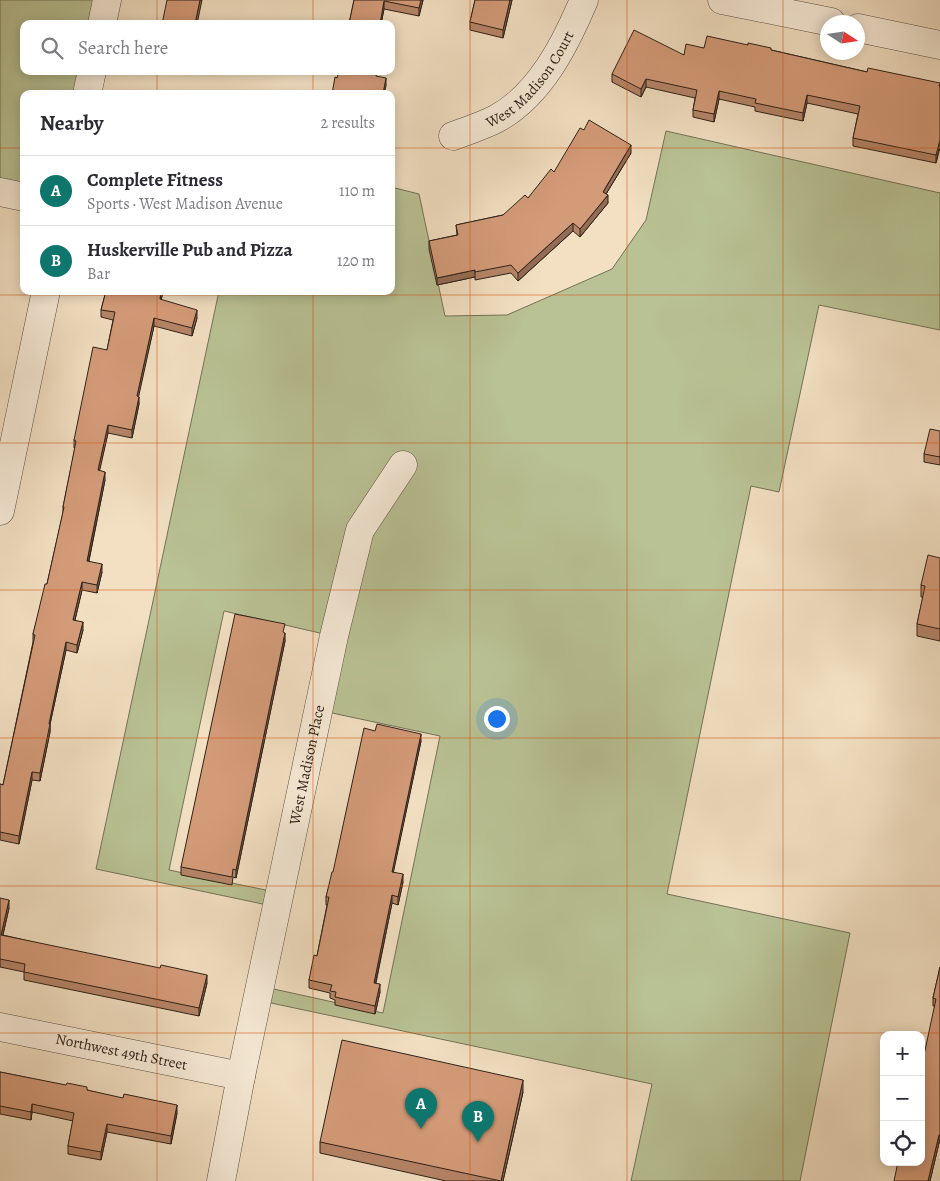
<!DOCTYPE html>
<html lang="en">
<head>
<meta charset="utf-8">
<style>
  :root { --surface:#fff; --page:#f7f7f7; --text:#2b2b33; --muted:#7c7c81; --line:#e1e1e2; --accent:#0f766e }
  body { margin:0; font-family:Alegreya,serif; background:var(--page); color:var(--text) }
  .controls { position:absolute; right:15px; bottom:15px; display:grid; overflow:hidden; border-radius:10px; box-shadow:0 2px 12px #0003 }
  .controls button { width:45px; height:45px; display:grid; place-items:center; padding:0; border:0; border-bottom:1px solid var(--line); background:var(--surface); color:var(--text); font:25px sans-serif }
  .compass { position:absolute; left:820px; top:15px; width:45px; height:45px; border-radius:50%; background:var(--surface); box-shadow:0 2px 12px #0003; rotate:102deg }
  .you { position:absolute; left:496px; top:718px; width:18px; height:18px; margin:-12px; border:4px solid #fff; border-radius:50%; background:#1a73e8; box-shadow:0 0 0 8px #1a73e833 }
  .badge { display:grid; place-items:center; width:32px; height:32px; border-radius:50%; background:var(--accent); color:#fff; font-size:16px; font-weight:700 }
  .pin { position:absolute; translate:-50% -41px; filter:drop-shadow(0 1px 2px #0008) }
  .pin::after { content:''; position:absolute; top:26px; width:18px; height:15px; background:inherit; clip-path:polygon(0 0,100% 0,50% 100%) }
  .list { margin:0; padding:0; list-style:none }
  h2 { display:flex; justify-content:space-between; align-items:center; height:65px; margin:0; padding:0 20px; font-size:21px }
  h2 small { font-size:16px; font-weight:400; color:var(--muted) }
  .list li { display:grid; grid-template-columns:32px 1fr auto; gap:15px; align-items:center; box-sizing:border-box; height:70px; padding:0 20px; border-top:1px solid var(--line) }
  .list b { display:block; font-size:19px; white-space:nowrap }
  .list p { margin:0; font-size:16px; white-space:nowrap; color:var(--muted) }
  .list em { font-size:16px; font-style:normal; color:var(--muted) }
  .icon { flex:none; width:28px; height:28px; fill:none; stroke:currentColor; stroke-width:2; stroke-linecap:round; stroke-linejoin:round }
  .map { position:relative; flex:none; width:940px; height:1181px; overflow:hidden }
  .search { position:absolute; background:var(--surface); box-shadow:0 2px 12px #0003; left:20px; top:20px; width:375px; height:55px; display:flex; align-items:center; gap:12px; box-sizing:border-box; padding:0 18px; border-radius:10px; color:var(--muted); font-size:19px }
  .panel { position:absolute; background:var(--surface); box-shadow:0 2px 12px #0003; left:20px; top:90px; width:375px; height:205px; border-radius:10px }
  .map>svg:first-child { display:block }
</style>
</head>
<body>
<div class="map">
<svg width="940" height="1181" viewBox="0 0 940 1181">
  <rect width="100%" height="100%" fill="#f3e0c3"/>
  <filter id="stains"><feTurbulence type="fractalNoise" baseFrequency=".004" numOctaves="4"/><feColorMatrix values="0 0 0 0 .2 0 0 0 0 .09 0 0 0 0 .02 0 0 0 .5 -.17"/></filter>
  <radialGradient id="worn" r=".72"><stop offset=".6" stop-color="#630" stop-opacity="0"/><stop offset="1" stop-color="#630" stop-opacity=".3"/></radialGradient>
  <g fill="#b9c295" stroke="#737257">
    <path d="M0 0H107L102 24H24V71H92L87 94H24V197L0 192Z"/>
    <path d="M666 131 940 193V330L819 305 779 492 751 486 667 894 850 933 800 1181H631L652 1084 257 1000 260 986 383 1013 440 736 318 710 333 636 224 611 169 870 280 893 277 907 96 869 219 291H391V187L419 194 445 316 507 315 612 269 646 220Z"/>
  </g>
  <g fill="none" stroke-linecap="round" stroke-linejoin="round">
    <defs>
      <g id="minor">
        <path d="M722 0 831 22"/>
        <path d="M102 24 107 0"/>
        <path d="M858 28 940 45"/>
        <path d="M87 94 92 71"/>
        <path id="s1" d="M453 136C467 131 482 126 496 119 540 95 565 45 584 0"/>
        <path d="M0 192 24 197"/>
        <path d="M0 511 46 291"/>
        <path id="s2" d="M0 1027 241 1076"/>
        <path id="s3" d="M221 1181 241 1076 334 636 360 530 403 465"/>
      </g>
    </defs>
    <use href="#minor" stroke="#5e5144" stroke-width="29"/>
    <use href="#minor" stroke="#f7ebd8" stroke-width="28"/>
  </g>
  <g fill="#b68568" stroke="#2d2119">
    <path d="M354 0H423L419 16 384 9 381 24H349Z"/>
    <path d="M475 0H512L503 38 470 30V22Z"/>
    <path d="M704 48 771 50 867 72 940 86V148L936 163 853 146V138L858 114 807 103 803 121 755 111V107L719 99 714 122 693 117V110L695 98 646 87 641 97 612 82V74L684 55Z"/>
    <path d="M631 153 606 194 608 203 580 237 573 231 518 281 511 273 475 280V277L437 285 429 249V241L457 235 456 225 503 215 528 198 554 172Z"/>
    <path d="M106 291H163L161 300 197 318 192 336 154 326 138 396 139 404 132 438 108 433 99 471 105 480 89 561 102 572 97 593 82 590 75 620 83 630 77 653 66 650 50 724V732L40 781 32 780 19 844 0 840V784L3 785 33 642V634L47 584 63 513V507L75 448H74V440L107 350 113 320 101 317V310Z"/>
    <path d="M940 431V465L924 462V454Z"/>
    <path d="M940 558V641L917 636V624L923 597H921V585Z"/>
    <path d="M284 633 285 641 236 878 233 877 232 885 181 875V867Z"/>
    <path d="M421 741 393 872 403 882 398 905 392 903 376 983 380 992 375 1014 335 1005V1000L330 998V993L309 988V980L317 956 327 905H326V897L333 872Z"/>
    <path d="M0 898 9 908 3 935 207 983 199 1016 24 980V972L0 967Z"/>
    <path d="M940 967V1143H939L930 1181H894L921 1162 935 1006H933V998Z"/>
    <path d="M0 1072 87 1090 177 1113 171 1144 107 1132 101 1160 68 1154V1146L73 1121 32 1112 31 1120 0 1114Z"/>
    <path d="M523 1092 503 1181H446L320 1153V1142Z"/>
  </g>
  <g fill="#946c55" stroke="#2d2119">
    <path d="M200 0H202L197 24H195Z"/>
    <path d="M421 0H423L419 16V8Z"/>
    <path d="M510 0H512L503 38V30Z"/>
    <path d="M384 1V9L381 24H380Z"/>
    <path d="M386 78V86L384 94H383Z"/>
    <path d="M646 79V87L641 97V89Z"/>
    <path d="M719 91V99L714 122V114Z"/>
    <path d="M807 95V103L803 121V113Z"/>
    <path d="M939 140V148L936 163V155Z"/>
    <path d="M631 145V153L603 199V192Z"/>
    <path d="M608 195V203L580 237V229Z"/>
    <path d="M573 223V231L518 281V273Z"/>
    <path d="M475 270V277L437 285V278Z"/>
    <path d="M161 291H163L160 307V299Z"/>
    <path d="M197 310V318L192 336V328Z"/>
    <path d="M154 318V326L137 404V396Z"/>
    <path d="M139 397V404L132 438V430Z"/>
    <path d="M108 425V433L98 478V470Z"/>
    <path d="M105 472V480L87 569V561Z"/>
    <path d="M102 564V572L97 593V585Z"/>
    <path d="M82 582V590L73 628V620Z"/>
    <path d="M83 622V630L77 653V645Z"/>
    <path d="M285 633V641L236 878V870Z"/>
    <path d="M66 642V650L50 724V732L40 781V773L49 724Z"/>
    <path d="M421 734V741L392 879V872Z"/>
    <path d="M32 772V780L19 844V836Z"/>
    <path d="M403 874V882L398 905V897Z"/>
    <path d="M392 895V903L374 990V983Z"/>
    <path d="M9 900V908L1 942V935Z"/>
    <path d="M207 975V983L199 1016V1008Z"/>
    <path d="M380 984V992L375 1014V1006Z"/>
    <path d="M523 1080V1092L503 1181H501Z"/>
    <path d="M32 1104V1112L31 1120V1112Z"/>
    <path d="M177 1105V1113L171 1144V1136Z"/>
    <path d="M107 1124V1132L101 1160V1152Z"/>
    <path d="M939 1135V1143L930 1181H928Z"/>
  </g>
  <g fill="#d49b79" stroke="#2d2119">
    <path d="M167 0H200L195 24H162Z"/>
    <path d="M354 0H421L419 8 384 1 380 24H349Z"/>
    <path d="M475 0H510L503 30 470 22Z"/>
    <path d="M634 30 684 55 686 44 704 48 707 36 748 45V43L771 48V50L867 72 868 68 940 83 939 86H940V140L936 155 853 138 860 106 807 95 803 113 755 103 756 99 719 91 714 114 693 110 697 90 646 79 641 89 612 74Z"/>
    <path d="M339 71H377L376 76 386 78 383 94H332L335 77 337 78Z"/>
    <path d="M589 120 631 145 603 192 608 195 580 229 573 223 518 273 511 265 475 272V270L437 278 429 241 458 235 456 225 503 215 525 195 528 198 551 169 554 172 580 128 584 130Z"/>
    <path d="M106 291H161L160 299 197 310 192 328 154 318 137 396 139 397 132 430 108 425 98 470 105 472 87 561 102 564 97 585 82 582 73 620 83 622 77 645 66 642 49 724H50L40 773 32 772 19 836 0 832V784L3 785 35 635 33 634 45 584H47L64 507H63L76 441 74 440 93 347 107 350 115 312 101 310Z"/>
    <path d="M930 429 940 431V457L924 454Z"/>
    <path d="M928 555 940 558V629L917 624 925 586 921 585Z"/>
    <path d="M235 614 285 624 283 632 285 633 236 870 233 869 232 877 181 867Z"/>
    <path d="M377 724 421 734 392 872 403 874 398 897 392 895 374 983 380 984 375 1006 335 997 336 992 330 991 332 985 309 980 314 955 317 956 329 897H326L332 872H333L364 728 375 731Z"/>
    <path d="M0 898 9 900 1 935 160 968 161 965 207 975 199 1008 24 972 25 964 0 959Z"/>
    <path d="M940 967V1135H939L928 1181H894L898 1162H921V1069L936 999 933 998Z"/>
    <path d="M342 1040 523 1080 501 1181 320 1142Z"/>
    <path d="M0 1072 66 1085 67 1083 87 1087V1090L123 1098 124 1094 177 1105 171 1136 107 1124 101 1152 68 1146 74 1113 32 1104 31 1112 0 1106Z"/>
  </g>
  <path fill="none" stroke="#d5530d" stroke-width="1" stroke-opacity="0.55" d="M157 0V24M313 0V24M470 0V1181M627 0V1181M783 0V1181M157 71V94M313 71V94M0 148H24M391 148H940M157 291V1181M313 291V1181M0 295H940M0 443H940M0 590H940M0 738H940M0 886H940M0 1033H940"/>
  <g text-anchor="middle" stroke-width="4" stroke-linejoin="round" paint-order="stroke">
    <g font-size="15" fill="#2d2119" stroke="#f7ebd8">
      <text dy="5" stroke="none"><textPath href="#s1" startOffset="99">West Madison Court</textPath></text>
      <text dy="5" stroke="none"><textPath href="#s3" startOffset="425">West Madison Place</textPath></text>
      <text dy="5" stroke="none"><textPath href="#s2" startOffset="124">Northwest 49th Street</textPath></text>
    </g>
  </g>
  <rect width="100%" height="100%" filter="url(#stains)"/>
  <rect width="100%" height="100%" fill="url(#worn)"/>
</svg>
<div class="controls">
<button>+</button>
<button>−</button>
<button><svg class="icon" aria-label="locate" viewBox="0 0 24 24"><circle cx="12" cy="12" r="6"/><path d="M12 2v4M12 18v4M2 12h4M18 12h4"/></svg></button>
</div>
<svg class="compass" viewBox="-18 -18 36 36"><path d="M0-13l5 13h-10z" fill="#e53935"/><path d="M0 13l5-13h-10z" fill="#7c7c81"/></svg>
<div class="you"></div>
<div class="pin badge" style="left:421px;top:1129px">A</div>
<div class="pin badge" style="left:478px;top:1142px">B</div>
<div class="search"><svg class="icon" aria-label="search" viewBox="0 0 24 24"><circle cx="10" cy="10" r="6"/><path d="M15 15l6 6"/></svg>Search here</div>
<section class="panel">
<h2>Nearby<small>2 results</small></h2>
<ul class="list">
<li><span class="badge">A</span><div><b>Complete Fitness</b><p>Sports · West Madison Avenue</p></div><em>110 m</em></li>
<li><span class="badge">B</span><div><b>Huskerville Pub and Pizza</b><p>Bar</p></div><em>120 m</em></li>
</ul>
</section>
</div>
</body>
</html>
